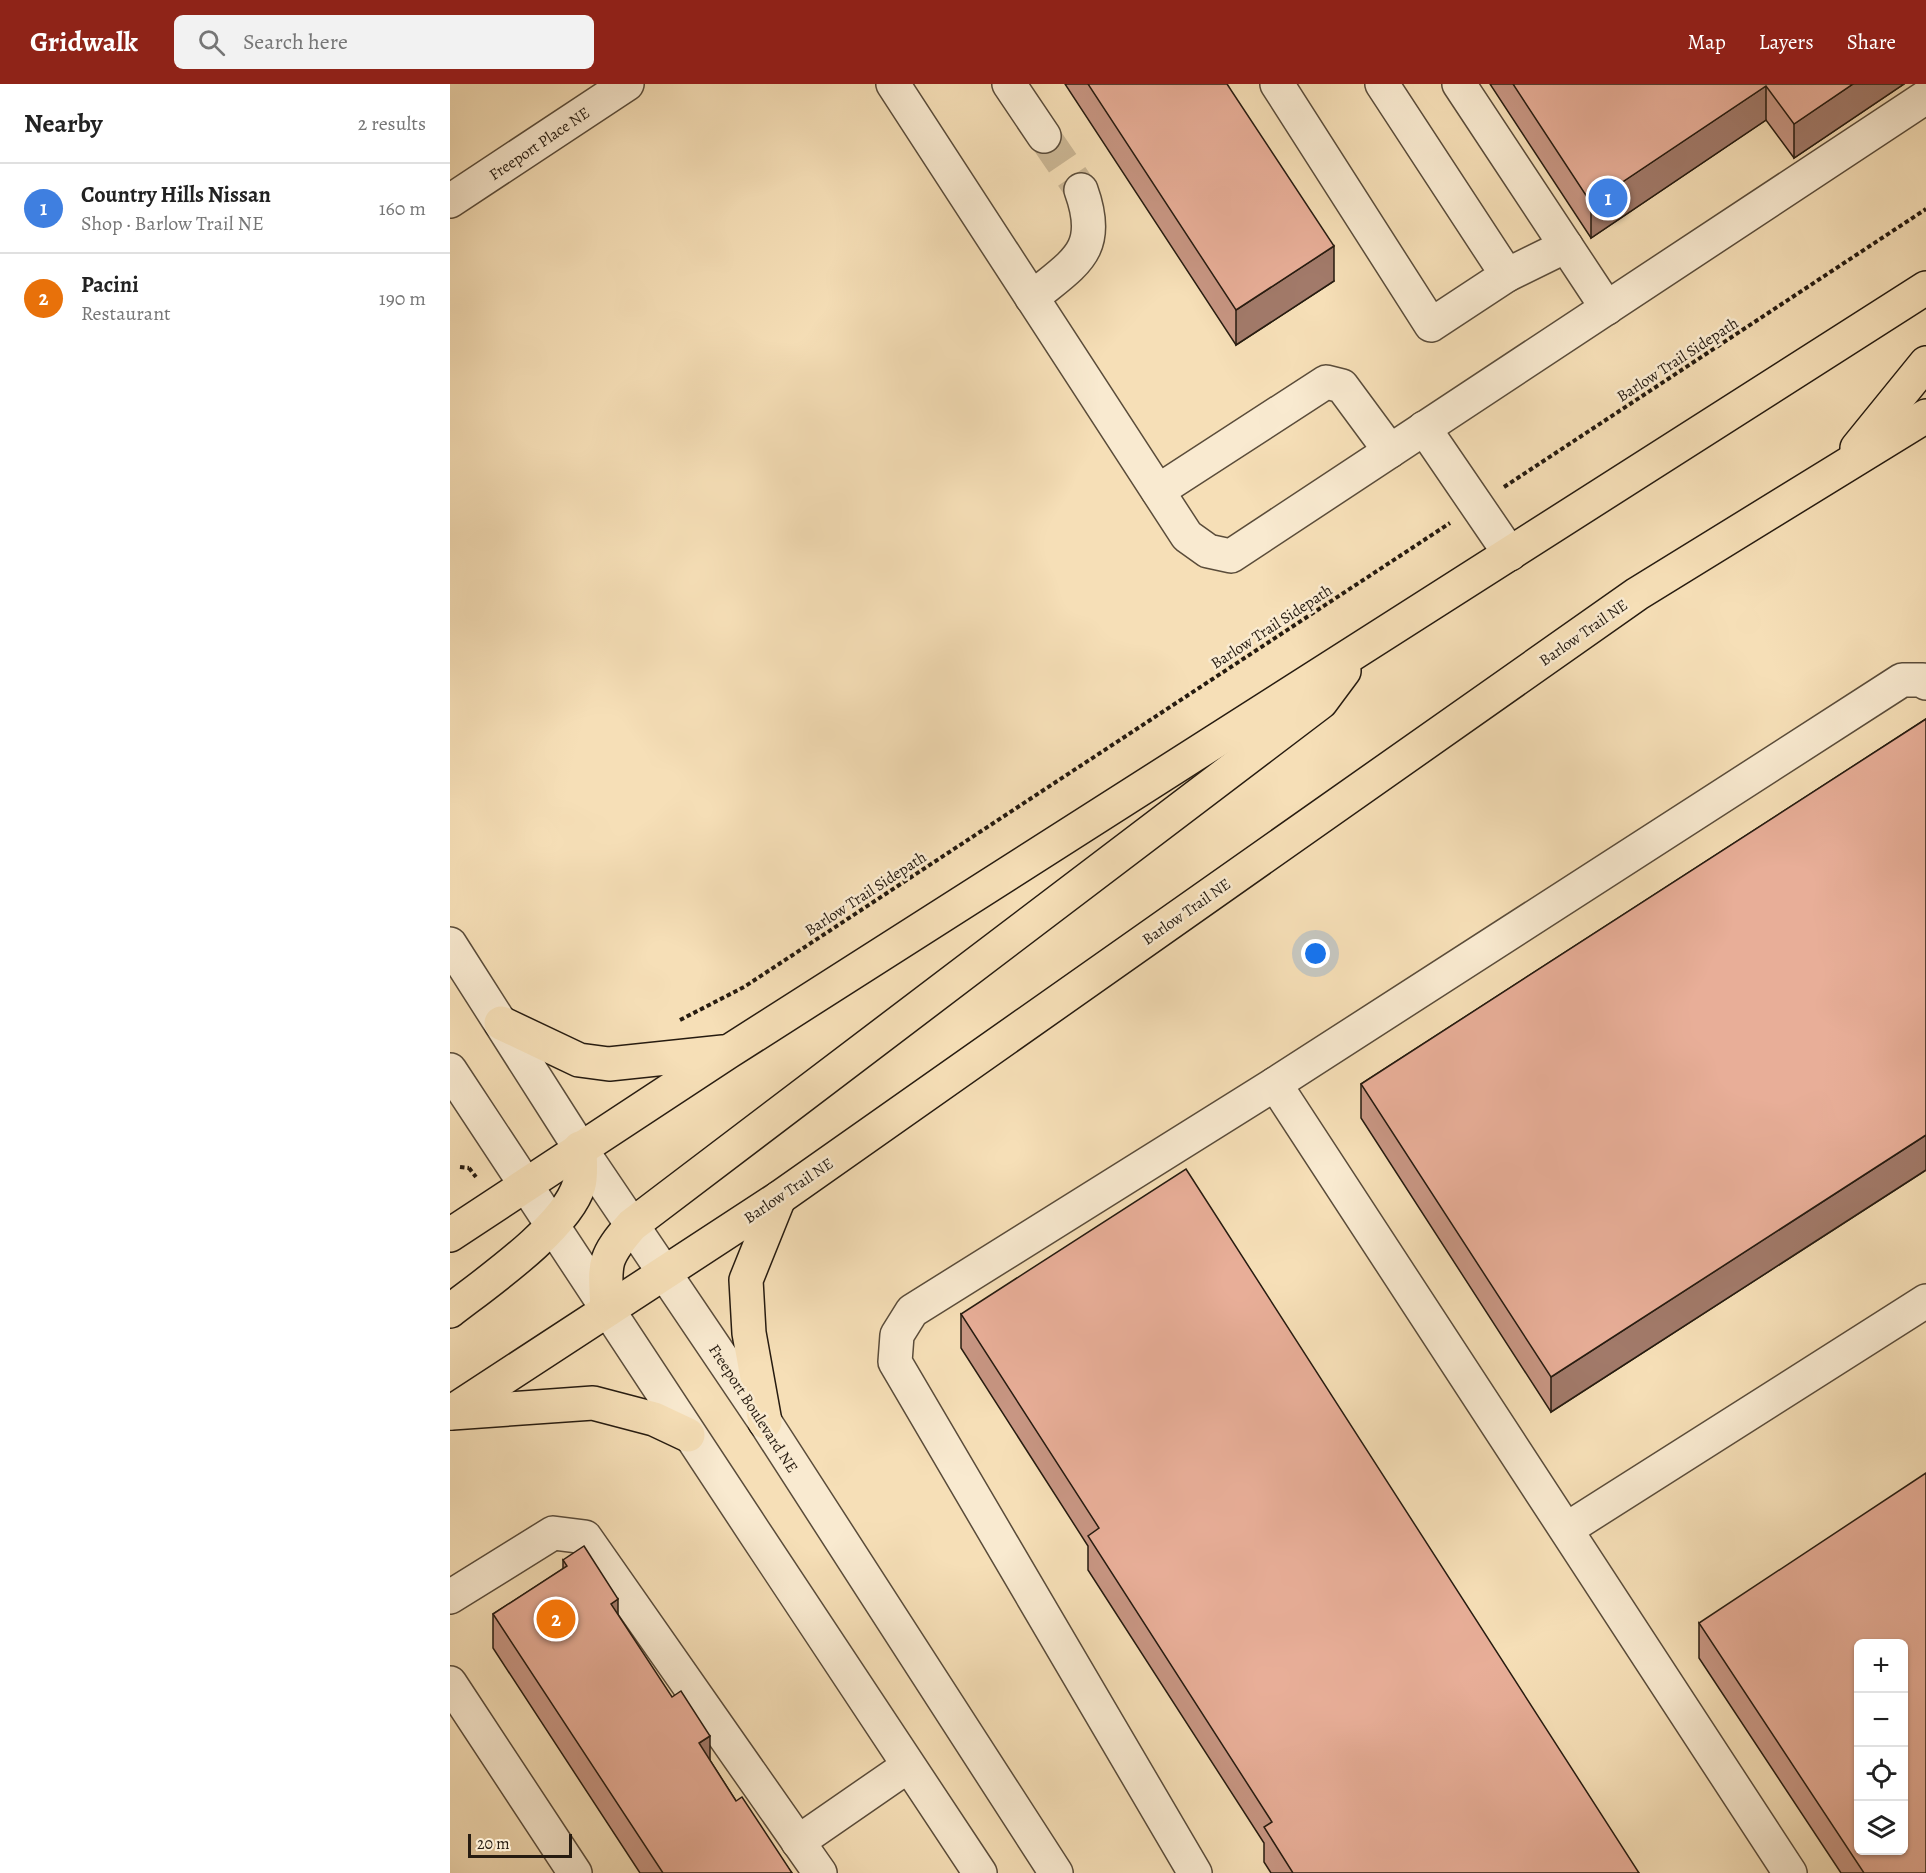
<!DOCTYPE html>
<html lang="en">
<head>
<meta charset="utf-8">
<style>
  :root { --surface:#fff; --page:#f2f2f2; --text:#222; --muted:#767676; --line:#e0e0e0; --accent:#8f2418 }
  body { margin:0; font-family:Alegreya,serif; background:var(--page); color:var(--text) }
  .controls { position:absolute; right:18px; bottom:18px; display:grid; overflow:hidden; border-radius:9px; box-shadow:0 2px 4px #0004 }
  .controls button { width:54px; height:54px; display:grid; place-items:center; padding:0; border:0; border-bottom:2px solid var(--line); background:var(--surface); color:var(--text); font:30px sans-serif }
  .scale { position:absolute; left:18px; bottom:15px; width:104px; box-sizing:border-box; padding-left:6px; border:3px solid #261b10; border-top:0; font-size:16px; line-height:21px; white-space:nowrap; color:#261b10; -webkit-text-stroke:4px #f9ead0; paint-order:stroke }
  .you { position:absolute; left:866px; top:870px; width:21px; height:21px; margin:-15px; border:4px solid #fff; border-radius:50%; background:#1a73e8; box-shadow:0 0 0 9px #1a73e833 }
  .badge { display:grid; place-items:center; width:39px; height:39px; border-radius:50%; background:var(--accent); color:#fff; font-size:20px; font-weight:700 }
  .pin { position:absolute; translate:-50% -50%; border:3px solid #fff; box-shadow:0 2px 6px #0006 }
  .list { margin:0; padding:0; list-style:none }
  h2 { display:flex; justify-content:space-between; align-items:center; height:78px; margin:0; padding:0 24px; font-size:26px }
  h2 small { font-size:20px; font-weight:400; color:var(--muted) }
  .list li { display:grid; grid-template-columns:39px 1fr auto; gap:18px; align-items:center; box-sizing:border-box; height:90px; padding:0 24px; border-top:2px solid var(--line) }
  .list b { display:block; font-size:22px; white-space:nowrap }
  .list p { margin:0; font-size:20px; white-space:nowrap; color:var(--muted) }
  .list em { font-size:20px; font-style:normal; color:var(--muted) }
  .icon { flex:none; width:33px; height:33px; fill:none; stroke:currentColor; stroke-width:2; stroke-linecap:round; stroke-linejoin:round }
  .map { position:relative; flex:none; width:1476px; height:1789px; overflow:hidden }
  header { display:flex; align-items:center; gap:36px; box-sizing:border-box; height:84px; padding:0 30px; background:var(--accent); color:#fff }
  header strong { font-size:28px }
  nav { display:flex; gap:33px; margin-inline-start:auto; font-size:21px }
  .search { width:420px; height:54px; background:var(--page); display:flex; align-items:center; gap:15px; box-sizing:border-box; padding:0 21px; border-radius:9px; color:var(--muted); font-size:22px }
  main { display:flex }
  aside { flex:1; background:var(--surface) }
  .map>svg:first-child { display:block }
</style>
</head>
<body>
<header>
<strong>Gridwalk</strong>
<div class="search"><svg class="icon" aria-label="search" viewBox="0 0 24 24"><circle cx="10" cy="10" r="6"/><path d="M15 15l6 6"/></svg>Search here</div>
<nav><a>Map</a><a>Layers</a><a>Share</a></nav>
</header>
<main>
<aside>
<h2>Nearby<small>2 results</small></h2>
<ul class="list">
<li><span class="badge" style="background:#3f7fe0">1</span><div><b>Country Hills Nissan</b><p>Shop · Barlow Trail NE</p></div><em>160 m</em></li>
<li><span class="badge" style="background:#e8710a">2</span><div><b>Pacini</b><p>Restaurant</p></div><em>190 m</em></li>
</ul>
</aside>
<div class="map">
<svg width="1476" height="1789" viewBox="0 0 1476 1789">
  <rect width="100%" height="100%" fill="#f6dfb7"/>
  <filter id="stains"><feTurbulence type="fractalNoise" baseFrequency=".00333" numOctaves="4"/><feColorMatrix values="0 0 0 0 .2 0 0 0 0 .09 0 0 0 0 .02 0 0 0 .5 -.17"/></filter>
  <radialGradient id="worn" r=".72"><stop offset=".6" stop-color="#630" stop-opacity="0"/><stop offset="1" stop-color="#630" stop-opacity=".3"/></radialGradient>
  <g fill="none" stroke-linecap="round" stroke-linejoin="round">
    <path stroke="#ccb896" stroke-width="33" stroke-dasharray="33 16" stroke-linecap="butt" d="M594 52 631 106"/>
    <defs>
      <g id="minor">
        <path d="M443 0 737 452 758 467 781 472 1476 13"/>
        <path d="M559 0 594 52"/>
        <path d="M827 0 981 241 1057 191 932 0"/>
        <path d="M1009 0 1157 224"/>
        <path d="M0 117 177 0"/>
        <path d="M1057 191 1116 162"/>
        <path d="M582 214C625 178 653 167 631 106"/>
        <path d="M974 344 1060 470"/>
        <path d="M708 407 876 298 892 302 940 367"/>
        <path d="M0 860 130 1064 315 1338 606 1789"/>
        <path d="M0 986C177 1254 352 1522 530 1789"/>
        <path d="M825 1000 1340 1789"/>
        <path d="M1117 1445 1476 1217"/>
        <path d="M0 1513 103 1449 135 1453 370 1789"/>
        <path d="M0 1599 125 1789"/>
        <path d="M348 1758 458 1682"/>
        <path d="M745 1789 445 1278 447 1251 462 1227 825 1000 1452 596H1473L1476 599"/>
      </g>
      <g id="major">
        <path d="M1407 364 1476 279"/>
        <path d="M51 939 129 976 159 980 273 968"/>
        <path d="M0 1151 278 968 1476 204"/>
        <path d="M157 1226C155 1181 151 1176 182 1141L871 618 894 587"/>
        <path d="M0 1227C36 1199 116 1144 129 1101 132 1090 130 1075 130 1064"/>
        <path d="M0 1329 329 1114 1187 510 1476 332"/>
        <path d="M2 1329 143 1319 204 1335 238 1351"/>
        <path d="M315 1338 299 1249 296 1196 329 1114"/>
      </g>
    </defs>
    <use href="#minor" stroke="#5a4c3a" stroke-width="36"/>
    <use href="#major" stroke="#261b10" stroke-width="36"/>
    <g stroke="#261b10" stroke-width="4" stroke-dasharray="4.5 3" stroke-linecap="butt">
      <path d="M1054 403 1476 125"/>
      <path d="M230 936 294 903 1000 439"/>
      <path d="M10 1083 19 1084"/>
      <path d="M19 1084 26 1093"/>
    </g>
    <use href="#minor" stroke="#f9ead0" stroke-width="33"/>
    <use href="#major" stroke="#f6dfb7" stroke-width="33"/>
  </g>
  <g fill="#c89683" stroke="#261b10" stroke-width="1.5">
    <path d="M615 0H777L884 197 786 261Z"/>
    <path d="M1040 0H1454L1344 74 1316 36 1141 154Z"/>
    <path d="M1476 635V1086L1101 1328 911 1034V1000Z"/>
    <path d="M511 1230 1189 1789H821L814 1778V1759L638 1486V1462L511 1264Z"/>
    <path d="M113 1476 168 1532 286 1717 342 1789H190L43 1564V1530L113 1485Z"/>
    <path d="M1249 1539 1476 1789H1391L1249 1574Z"/>
  </g>
  <g fill="#a27a6a" stroke="#261b10" stroke-width="1.5">
    <path d="M1403 0H1454L1344 74V40Z"/>
    <path d="M1316 2V36L1141 154V119Z"/>
    <path d="M884 162V197L786 261V226Z"/>
    <path d="M1476 1051V1086L1101 1328V1293Z"/>
    <path d="M168 1515V1550L161 1520Z"/>
    <path d="M260 1652V1687L249 1659Z"/>
  </g>
  <g fill="#e8ae98" stroke="#261b10" stroke-width="1.5" fill-rule="evenodd">
    <path d="M638 0H777L884 162 786 226Z"/>
    <path d="M1063 0H1403L1344 40 1316 2 1141 119Z"/>
    <path d="M1476 635V1051L1101 1293 911 1000Z"/>
    <path d="M736 1085 1189 1789H843L814 1743 822 1738 638 1452 649 1444 511 1230Z"/>
    <path d="M1476 1389V1789H1414L1249 1539ZM1408 1560H1454V1767H1408Z"/>
    <path d="M134 1462 168 1515 161 1520 222 1613 231 1607 260 1652 249 1659 286 1717 292 1713 342 1789H213L43 1530 117 1482 113 1476Z"/>
  </g>
  <g text-anchor="middle" stroke-width="5" stroke-linejoin="round" paint-order="stroke">
    <g font-size="16" fill="#261b10" stroke="#f9ead0">
      <text transform="translate(89 59) rotate(-34)" y="6">Freeport Place NE</text>
      <text transform="translate(1227 275) rotate(-33)" y="6">Barlow Trail Sidepath</text>
      <text transform="translate(821 542) rotate(-33)" y="6">Barlow Trail Sidepath</text>
      <text transform="translate(1133 548) rotate(-35)" y="6">Barlow Trail NE</text>
      <text transform="translate(415 809) rotate(-33)" y="6">Barlow Trail Sidepath</text>
      <text transform="translate(736 827) rotate(-35)" y="6">Barlow Trail NE</text>
      <text transform="translate(338 1106) rotate(-34)" y="6">Barlow Trail NE</text>
      <text transform="translate(304 1324) rotate(57)" y="6">Freeport Boulevard NE</text>
    </g>
  </g>
  <rect width="100%" height="100%" filter="url(#stains)"/>
  <rect width="100%" height="100%" fill="url(#worn)"/>
</svg>
<div class="controls">
<button>+</button>
<button>−</button>
<button><svg class="icon" aria-label="locate" viewBox="0 0 24 24"><circle cx="12" cy="12" r="6"/><path d="M12 2v4M12 18v4M2 12h4M18 12h4"/></svg></button>
<button><svg class="icon" aria-label="layers" viewBox="0 0 24 24"><path d="M12 4l9 5-9 5-9-5zM3 14l9 5 9-5"/></svg></button>
</div>
<div class="scale">20 m</div>
<div class="you"></div>
<div class="pin badge" style="left:1158px;top:114px;background:#3f7fe0">1</div>
<div class="pin badge" style="left:106px;top:1535px;background:#e8710a">2</div>
</div>
</main>
</body>
</html>
